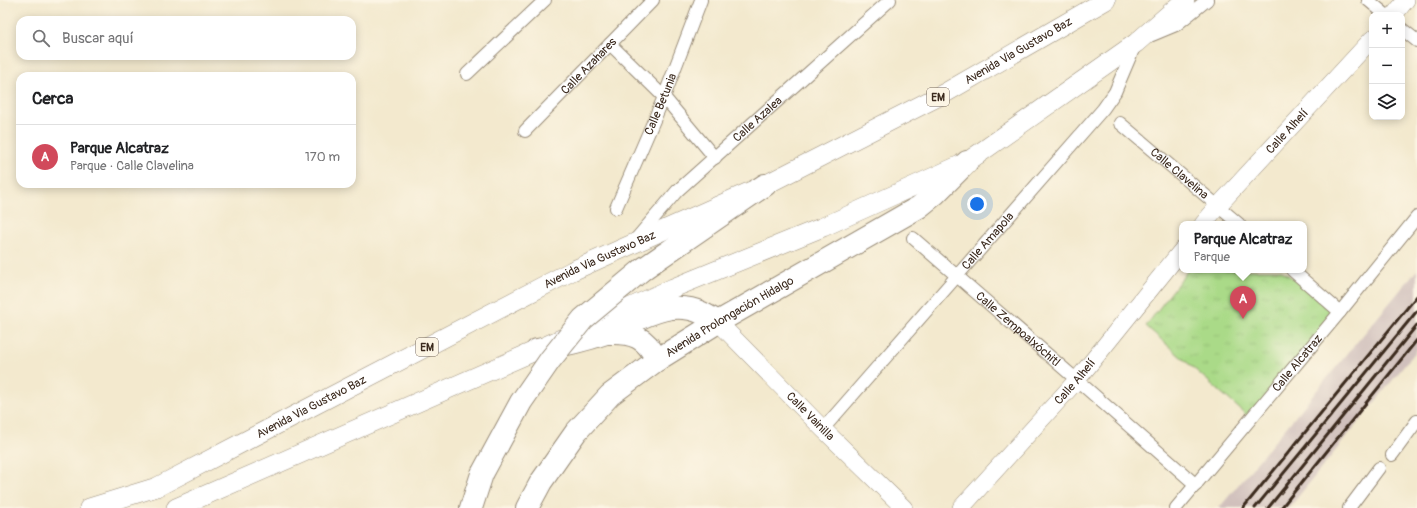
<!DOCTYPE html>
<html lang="es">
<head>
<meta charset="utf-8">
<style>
  :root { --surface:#fff; --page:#f2f2f2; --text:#202124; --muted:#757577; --line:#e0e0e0; --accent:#d1495b }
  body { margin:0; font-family:Pangolin,sans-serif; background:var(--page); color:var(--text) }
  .controls { position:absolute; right:12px; top:12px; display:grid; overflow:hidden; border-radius:8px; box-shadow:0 2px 10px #0003 }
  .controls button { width:36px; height:36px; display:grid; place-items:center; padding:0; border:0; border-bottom:1px solid var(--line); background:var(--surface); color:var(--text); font:20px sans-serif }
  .you { position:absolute; left:977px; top:204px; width:14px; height:14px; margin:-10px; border:3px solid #fff; border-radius:50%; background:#1a73e8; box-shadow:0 0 0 6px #1a73e833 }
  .badge { display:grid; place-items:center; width:26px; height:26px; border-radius:50%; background:var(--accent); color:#fff; font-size:13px; font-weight:700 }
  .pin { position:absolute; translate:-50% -33px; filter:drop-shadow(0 1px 2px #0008) }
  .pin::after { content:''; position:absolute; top:21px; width:14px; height:12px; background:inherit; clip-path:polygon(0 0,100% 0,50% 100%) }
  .popup { position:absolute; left:1179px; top:221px; width:128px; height:52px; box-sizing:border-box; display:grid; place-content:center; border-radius:8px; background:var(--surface); filter:drop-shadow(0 1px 3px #0005); font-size:13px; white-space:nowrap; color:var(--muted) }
  .popup b { font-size:15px; color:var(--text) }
  .popup::after { content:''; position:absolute; left:50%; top:100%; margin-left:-8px; border:8px solid transparent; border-top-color:var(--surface) }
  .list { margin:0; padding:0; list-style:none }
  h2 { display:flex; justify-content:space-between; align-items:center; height:52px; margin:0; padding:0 16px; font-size:17px }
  h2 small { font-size:13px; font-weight:400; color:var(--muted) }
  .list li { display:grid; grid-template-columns:26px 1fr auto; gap:12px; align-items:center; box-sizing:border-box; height:64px; padding:0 16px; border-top:1px solid var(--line) }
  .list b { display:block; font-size:15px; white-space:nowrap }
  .list p { margin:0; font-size:13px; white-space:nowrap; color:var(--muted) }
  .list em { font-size:13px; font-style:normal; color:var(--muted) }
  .icon { flex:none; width:22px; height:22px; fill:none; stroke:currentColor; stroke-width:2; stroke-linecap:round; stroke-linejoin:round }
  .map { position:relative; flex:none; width:1417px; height:508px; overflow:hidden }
  .search { position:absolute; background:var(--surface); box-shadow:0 2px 10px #0003; left:16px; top:16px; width:340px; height:44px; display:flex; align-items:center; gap:10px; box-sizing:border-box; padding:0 14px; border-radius:12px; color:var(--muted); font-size:15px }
  .panel { position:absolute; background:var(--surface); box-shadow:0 2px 10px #0003; left:16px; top:72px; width:340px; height:116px; border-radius:12px }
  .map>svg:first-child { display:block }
</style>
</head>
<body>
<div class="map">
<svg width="1417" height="508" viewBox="0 0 1417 508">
  <defs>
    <pattern id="grass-tufts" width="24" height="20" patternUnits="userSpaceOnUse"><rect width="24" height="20" fill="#aada88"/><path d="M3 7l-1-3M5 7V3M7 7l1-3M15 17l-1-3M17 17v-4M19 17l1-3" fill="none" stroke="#93bb75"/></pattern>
  </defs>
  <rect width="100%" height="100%" fill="#fcf5e5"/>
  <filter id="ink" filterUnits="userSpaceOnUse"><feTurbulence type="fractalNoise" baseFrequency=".025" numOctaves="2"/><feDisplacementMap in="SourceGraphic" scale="8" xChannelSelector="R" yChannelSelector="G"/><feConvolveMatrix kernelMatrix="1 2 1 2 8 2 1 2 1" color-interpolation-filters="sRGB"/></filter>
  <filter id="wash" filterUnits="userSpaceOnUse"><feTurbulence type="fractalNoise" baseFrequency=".012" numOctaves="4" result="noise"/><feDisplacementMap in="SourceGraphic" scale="16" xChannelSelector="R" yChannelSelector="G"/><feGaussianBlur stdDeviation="0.9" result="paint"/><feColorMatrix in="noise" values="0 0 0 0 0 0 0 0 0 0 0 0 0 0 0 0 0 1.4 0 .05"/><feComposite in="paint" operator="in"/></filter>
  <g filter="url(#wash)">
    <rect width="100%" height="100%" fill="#f3e9ce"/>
    <path fill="#d0c0bc" d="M1417 270V350L1289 508H1219Z"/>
    <path fill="url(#grass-tufts)" stroke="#728253" d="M1188 270H1281L1340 312 1251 419 1146 326Z"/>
  </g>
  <g filter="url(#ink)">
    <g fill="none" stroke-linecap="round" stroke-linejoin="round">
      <defs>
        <g id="street">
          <path d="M1368 0 1386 15"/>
          <path d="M1402 29 1417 41"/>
          <path d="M1152 35 1176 25 1207 0"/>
          <path d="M610 44 664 97 715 158"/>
          <path d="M467 74 545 0"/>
          <path id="s1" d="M1120 123 1239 224"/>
          <path id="s2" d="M525 131 653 0"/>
          <path id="s3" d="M616 208 664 97 701 0"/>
          <path id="s4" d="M913 238 1077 380 1196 485"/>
          <path id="s5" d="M636 239 677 191 890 0"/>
          <path d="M1292 270 1340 312"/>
          <path id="s6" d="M823 429 1103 109 1115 92 1135 45"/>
          <path d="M1392 455 1417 421"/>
          <path id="s7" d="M1176 508 1340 312 1417 217"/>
          <path d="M1349 508 1379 468"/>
        </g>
        <g id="secondary">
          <path d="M1394 15 1406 0"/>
          <path id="s8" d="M1203 224 1218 206 1372 39"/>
          <path id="s9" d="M718 322 823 429 904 508"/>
          <path id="s10" d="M961 508 1077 380 1182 250"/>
        </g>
        <g id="primary">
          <path id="s11" d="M89 508 157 487 572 271 765 185 945 93 1106 0"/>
          <path d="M176 508 537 350 673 288 823 227 967 162 1136 43 1185 0"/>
        </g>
        <g id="highway">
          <path d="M643 269 765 185"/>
          <path d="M608 333C633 332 646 337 657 360"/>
          <path d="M537 350C561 346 583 341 606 333 637 322 667 297 702 313 708 316 713 319 718 322"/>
          <path d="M471 508 482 474"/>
          <path id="s12" d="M527 508 541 482 576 432 610 395 657 360 718 322 919 207 935 194 967 162"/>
        </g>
      </defs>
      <use href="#street" stroke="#978a76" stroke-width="14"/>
      <use href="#secondary" stroke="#978a76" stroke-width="18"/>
      <use href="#primary" stroke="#978a76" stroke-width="20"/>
      <use href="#highway" stroke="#978a76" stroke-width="24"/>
      <use href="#street" stroke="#fff" stroke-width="12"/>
      <use href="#secondary" stroke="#fff" stroke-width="17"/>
      <use href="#primary" stroke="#fff" stroke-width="19"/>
      <use href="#highway" stroke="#fff" stroke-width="22"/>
      <g stroke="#3b2a1e" stroke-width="3">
        <path d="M1243 508 1417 296"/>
        <path d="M1255 508 1417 311"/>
        <path d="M1268 508 1417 325"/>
        <path d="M1281 508 1417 340"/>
      </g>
      <defs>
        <path id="highway-bridge" d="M482 474 521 402 550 360 583 319 643 269"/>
      </defs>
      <use href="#highway-bridge" stroke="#978a76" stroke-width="24" stroke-linecap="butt"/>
      <use href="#highway-bridge" stroke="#fff" stroke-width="22"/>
    </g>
  </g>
  <g text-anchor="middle" stroke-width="4" stroke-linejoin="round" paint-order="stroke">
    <g fill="#fcf5e5" stroke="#75675a" stroke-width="1">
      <rect x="927" y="88" width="22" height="18" rx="3"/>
      <rect x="416" y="338" width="22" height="18" rx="3"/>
    </g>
    <g font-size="11" font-weight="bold" fill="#3b2a1e">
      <text x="938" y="101">EM</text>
      <text x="427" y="351">EM</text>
    </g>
    <g font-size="12" fill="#3b2a1e" stroke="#fcf5e5">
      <text dy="4" stroke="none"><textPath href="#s11" startOffset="1037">Avenida Via Gustavo Baz</textPath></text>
      <text dy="4" stroke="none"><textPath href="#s2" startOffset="91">Calle Azahares</textPath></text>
      <text dy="4" stroke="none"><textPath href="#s3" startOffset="113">Calle Betunia</textPath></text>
      <text dy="4" stroke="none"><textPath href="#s5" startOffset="171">Calle Azalea</textPath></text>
      <text dy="4" stroke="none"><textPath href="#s8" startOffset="125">Calle Alhelí</textPath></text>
      <text dy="4" stroke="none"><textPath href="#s1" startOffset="78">Calle Clavelina</textPath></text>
      <text dy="4" stroke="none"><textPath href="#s6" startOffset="250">Calle Amapola</textPath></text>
      <text dy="4" stroke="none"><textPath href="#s11" startOffset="569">Avenida Via Gustavo Baz</textPath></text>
      <text dy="4" stroke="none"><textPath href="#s12" startOffset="284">Avenida Prolongación Hidalgo</textPath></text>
      <text dy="4" stroke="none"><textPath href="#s4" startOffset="139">Calle Zempoalxóchitl</textPath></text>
      <text dy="4" stroke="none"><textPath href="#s7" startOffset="189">Calle Alcatraz</textPath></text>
      <text dy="4" stroke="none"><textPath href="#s10" startOffset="170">Calle Alhelí</textPath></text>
      <text dy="4" stroke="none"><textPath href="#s11" startOffset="245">Avenida Via Gustavo Baz</textPath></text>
      <text dy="4" stroke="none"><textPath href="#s9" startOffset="132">Calle Vainilla</textPath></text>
    </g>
  </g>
</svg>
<div class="controls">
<button>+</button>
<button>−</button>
<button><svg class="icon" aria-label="layers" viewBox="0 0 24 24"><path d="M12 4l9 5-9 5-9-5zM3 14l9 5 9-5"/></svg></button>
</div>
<div class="you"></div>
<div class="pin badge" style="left:1243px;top:319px">A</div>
<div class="popup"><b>Parque Alcatraz</b>Parque</div>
<div class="search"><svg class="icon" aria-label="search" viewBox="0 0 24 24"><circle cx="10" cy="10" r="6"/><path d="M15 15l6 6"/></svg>Buscar aquí</div>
<section class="panel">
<h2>Cerca<small></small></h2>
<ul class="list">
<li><span class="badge">A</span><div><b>Parque Alcatraz</b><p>Parque · Calle Clavelina</p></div><em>170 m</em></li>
</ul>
</section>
</div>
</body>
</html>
